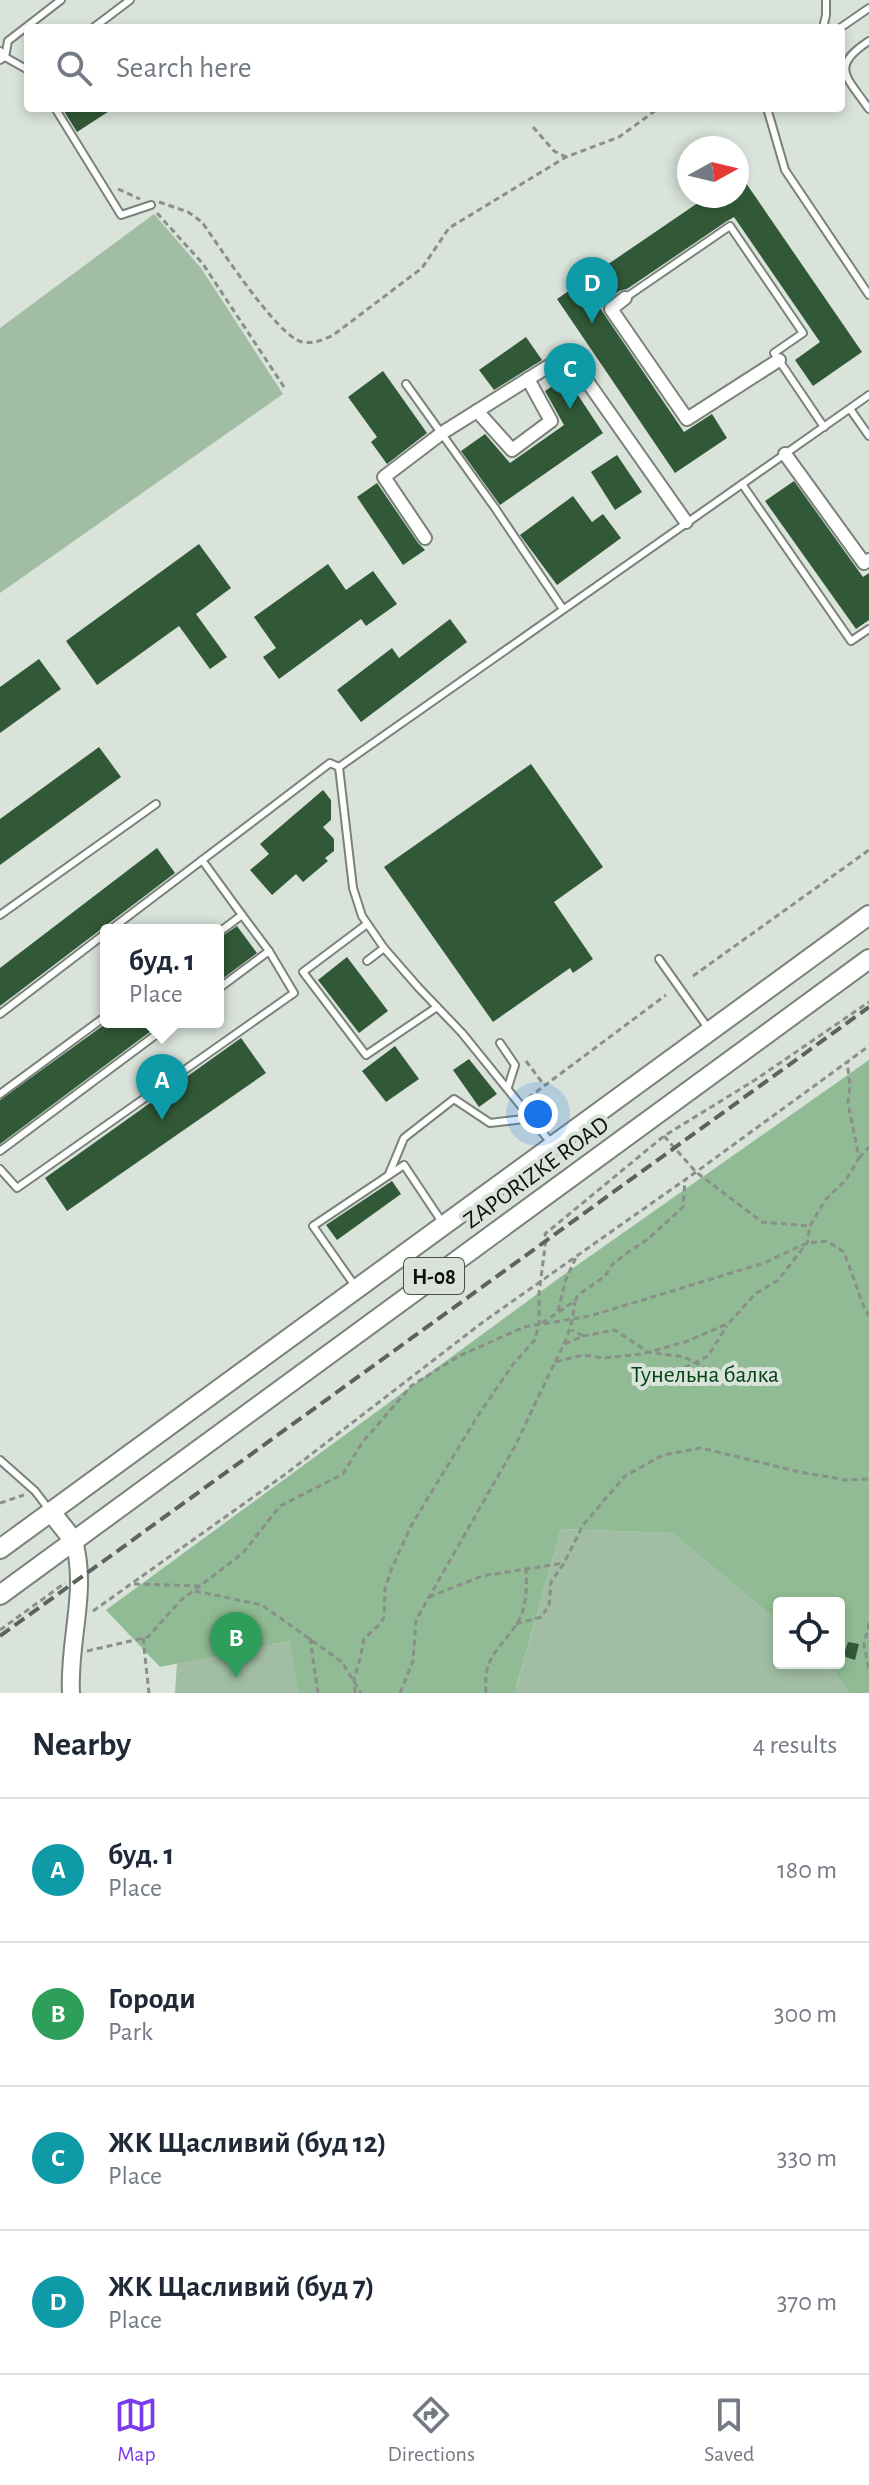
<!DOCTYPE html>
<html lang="en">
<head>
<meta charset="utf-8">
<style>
  :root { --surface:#fff; --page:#f2f2f3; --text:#1f2937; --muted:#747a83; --line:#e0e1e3; --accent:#7c3aed }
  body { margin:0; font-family:"Alegreya Sans",sans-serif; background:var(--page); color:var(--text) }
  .controls { position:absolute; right:24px; bottom:24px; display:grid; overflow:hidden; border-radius:8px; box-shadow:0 4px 12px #0003 }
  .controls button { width:72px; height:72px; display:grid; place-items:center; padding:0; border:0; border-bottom:2px solid var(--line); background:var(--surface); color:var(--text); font:40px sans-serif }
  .compass { position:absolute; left:677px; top:136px; width:72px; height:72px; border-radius:50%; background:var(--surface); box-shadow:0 4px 12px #0003; rotate:82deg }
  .you { position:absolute; left:538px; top:1114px; width:28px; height:28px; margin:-20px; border:6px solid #fff; border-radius:50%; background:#1a73e8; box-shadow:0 0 0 12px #1a73e833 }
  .badge { display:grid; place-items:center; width:52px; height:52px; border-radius:50%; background:var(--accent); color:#fff; font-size:26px; font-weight:700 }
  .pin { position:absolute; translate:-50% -66px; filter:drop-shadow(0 2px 4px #0008) }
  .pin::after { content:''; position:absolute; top:42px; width:28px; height:24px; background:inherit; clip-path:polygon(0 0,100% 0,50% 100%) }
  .popup { position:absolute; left:100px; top:924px; width:124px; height:104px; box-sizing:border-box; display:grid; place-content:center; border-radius:8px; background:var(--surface); filter:drop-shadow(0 2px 6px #0005); font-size:26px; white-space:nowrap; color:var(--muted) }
  .popup b { font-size:30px; color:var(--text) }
  .popup::after { content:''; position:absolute; left:50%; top:100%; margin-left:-16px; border:16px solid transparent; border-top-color:var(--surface) }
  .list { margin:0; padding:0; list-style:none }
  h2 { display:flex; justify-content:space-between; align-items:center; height:104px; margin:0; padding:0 32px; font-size:34px }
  h2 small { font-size:26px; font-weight:400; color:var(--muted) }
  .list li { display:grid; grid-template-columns:52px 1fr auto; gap:24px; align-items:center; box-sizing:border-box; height:144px; padding:0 32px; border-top:2px solid var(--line) }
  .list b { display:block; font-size:30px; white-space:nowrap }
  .list p { margin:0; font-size:26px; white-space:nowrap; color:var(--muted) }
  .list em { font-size:26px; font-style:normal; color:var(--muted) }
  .icon { flex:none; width:44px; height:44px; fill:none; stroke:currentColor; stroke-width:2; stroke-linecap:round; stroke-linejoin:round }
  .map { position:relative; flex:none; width:869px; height:1693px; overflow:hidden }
  .search { position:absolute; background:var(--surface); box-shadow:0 4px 12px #0003; left:24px; right:24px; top:24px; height:88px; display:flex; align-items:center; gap:20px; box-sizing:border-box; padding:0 28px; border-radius:8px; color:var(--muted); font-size:30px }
  .sheet { height:680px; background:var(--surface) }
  nav { display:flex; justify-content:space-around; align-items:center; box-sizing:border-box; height:112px; border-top:2px solid var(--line); background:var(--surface); font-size:22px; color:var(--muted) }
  nav a { display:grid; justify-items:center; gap:4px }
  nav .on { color:var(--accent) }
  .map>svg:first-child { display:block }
</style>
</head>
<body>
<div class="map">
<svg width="869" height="1693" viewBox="0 0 869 1693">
  <rect width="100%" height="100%" fill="#d9e3da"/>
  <g fill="#a1bea4">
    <path d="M154 214 201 268 283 394 0 593V328Z"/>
    <path d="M561 1529 672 1533 779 1622V1663H829L849 1693H518L516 1689Z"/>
    <path d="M291 1641 298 1693H175L177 1663Z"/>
  </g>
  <path fill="#90bb94" d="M869 1060V1693H849L829 1663H839V1603H779V1622L672 1533 561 1529 516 1688 518 1693H298L290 1641 160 1667 106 1610 566 1273Z"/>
  <g fill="#325937">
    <path d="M62 108H114L77 132Z"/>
    <path d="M737 170 862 352 813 386 795 360 820 342 734 217 727 221 627 289 619 291 600 308 684 432 712 414 727 438 675 473 557 299 708 196H737Z"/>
    <path d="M526 337 542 360 494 390 479 370Z"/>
    <path d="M383 371 427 433 387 464 371 442 377 437 348 397Z"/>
    <path d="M566 377 603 433 500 505 461 451 485 434 510 463 564 425 545 391Z"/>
    <path d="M617 455 642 492 615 510 591 472Z"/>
    <path d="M794 481 863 577 869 573V620L856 629 765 501Z"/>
    <path d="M377 483 418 543 425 550 403 565 357 497Z"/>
    <path d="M573 496 592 522 603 514 621 538 557 585 520 535Z"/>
    <path d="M199 544 231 588 196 614 227 657 210 669 179 626 97 685 66 641Z"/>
    <path d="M328 564 346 590 373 571 397 604 366 626 361 619 279 679 263 657 276 648 254 617Z"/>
    <path d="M450 619 467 642 361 722 337 690 392 648 399 658Z"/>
    <path d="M39 659 61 689 0 733V687Z"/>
    <path d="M99 747 121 777 0 865V819Z"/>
    <path d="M531 764 603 867 554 902 593 959 573 973 570 968 493 1022 384 867Z"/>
    <path d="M323 790 331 800V820L323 827 334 839V851L325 858 328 861 303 882 296 874 272 895 250 870 269 854 260 844Z"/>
    <path d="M157 848 175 873 0 1006V968Z"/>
    <path d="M237 926 257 953 218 982V939Z"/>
    <path d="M347 957 388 1011 359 1033 318 980Z"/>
    <path d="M108 1022H163L0 1144V1100Z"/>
    <path d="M241 1038 266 1073 67 1211 45 1178Z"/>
    <path d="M395 1046 419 1079 386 1102 362 1071Z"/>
    <path d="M469 1059 497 1094 479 1107 453 1070Z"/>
    <path d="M392 1181 401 1194 337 1240 326 1225Z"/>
    <path d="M848 1642 859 1644 855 1660 843 1656Z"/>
  </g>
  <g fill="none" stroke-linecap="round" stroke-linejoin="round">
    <defs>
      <g id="lane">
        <path d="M93 28 130 0"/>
        <path d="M823 28 826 15V0"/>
        <path d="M840 28 869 8"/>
        <path d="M869 41C829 67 847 77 869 109"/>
        <path d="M0 51 5 57 28 70"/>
        <path d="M0 60 5 57 8 41 61 0"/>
        <path d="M55 108 121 215 151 205"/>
        <path d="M767 108 785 170 869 295"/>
        <path d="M625 298 730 226 803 333 774 353 824 427"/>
        <path d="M406 384 495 508 563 609"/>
        <path d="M850 409 869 436"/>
        <path d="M742 484 851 641 869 629"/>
        <path d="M339 767 353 888 362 916 384 948 418 987 462 1033 552 1144"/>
        <path d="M202 860 242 915 218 933"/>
        <path d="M0 915 156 804"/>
        <path d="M367 924 303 972 366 1055 437 1007"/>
        <path d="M110 930 330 763 339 767 869 395"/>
        <path d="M659 959 708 1028"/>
        <path d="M367 961 384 948"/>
        <path d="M218 989 269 951"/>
        <path d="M0 1014 106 933"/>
        <path d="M500 1043 515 1065 508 1087"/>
        <path d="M0 1094 106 1016"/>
        <path d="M0 1151 173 1022"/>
        <path d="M0 1169 17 1188 294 993 269 951 242 915"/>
        <path d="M389 1174 404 1138 454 1099 490 1123 532 1118"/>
        <path d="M355 1286 313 1226 404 1165 442 1222"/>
        <path d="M0 1460 35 1491 48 1508"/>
      </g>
      <g id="street">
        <path d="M625 298 611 309 687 419 779 360"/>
        <path d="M477 411 512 450 551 421 528 379"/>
        <path d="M785 454 864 563 869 560"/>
        <path d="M425 538 384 477 442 433 568 354 686 522"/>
      </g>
      <path id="secondary" d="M71 1693C68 1641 88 1592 74 1541"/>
      <g id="primary">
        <path d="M51 1512 74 1541"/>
        <path d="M0 1549 869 915"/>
        <path d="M0 1595 869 959"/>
      </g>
    </defs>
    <use href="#lane" stroke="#7a827a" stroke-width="10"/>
    <use href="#street" stroke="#7a827a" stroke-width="16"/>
    <use href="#secondary" stroke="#7a827a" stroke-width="20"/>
    <use href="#primary" stroke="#7a827a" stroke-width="22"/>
    <g stroke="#89908a" stroke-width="3" stroke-dasharray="6 4" stroke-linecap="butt">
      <path d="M533 127 554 151 566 157"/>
      <path d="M118 189 140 199"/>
      <path d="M159 202 188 212 202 222C219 246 277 336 302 342 313 344 322 340 332 336L422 268 449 228 566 157 619 137 659 108"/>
      <path d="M157 213 203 264 286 390"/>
      <path d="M693 976 869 850"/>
      <path d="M526 1061 544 1085"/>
      <path d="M528 1098 666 995"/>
      <path d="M664 1136 696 1172 762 1222 810 1226"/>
      <path d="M859 1158 869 1147"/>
      <path d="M558 1311 566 1279 577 1255"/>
      <path d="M542 1323 575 1301 578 1295 605 1276 612 1265 624 1255 648 1239 683 1207 685 1179"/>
      <path d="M583 1336 615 1330 648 1352 684 1357 704 1367"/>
      <path d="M565 1344 583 1336 572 1330"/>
      <path d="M555 1362C567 1340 572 1327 575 1302"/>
      <path d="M656 1376 676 1372 708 1356 727 1326"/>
      <path d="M0 1503 24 1495"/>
      <path d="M134 1584 202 1586"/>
      <path d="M195 1591 262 1605 342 1662 361 1693"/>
      <path d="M429 1597 482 1576 564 1563"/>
      <path d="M93 1611 287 1473 483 1322 696 1172 869 1046"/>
      <path d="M869 1623 864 1645 869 1671"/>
      <path d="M516 1624 541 1617 549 1606 551 1582 564 1563 583 1525 625 1476 663 1455 701 1448 800 1472 846 1480 869 1479"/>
      <path d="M0 1630 65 1583"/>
      <path d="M143 1638 149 1693"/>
      <path d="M310 1638 318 1693"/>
      <path d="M87 1651 148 1637 180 1601 243 1553 280 1506 343 1474 362 1443 411 1386 459 1356 524 1327 590 1316 764 1263 807 1243 827 1241 844 1252 864 1307 869 1316"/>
      <path d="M355 1693 354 1679 360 1659 364 1639 380 1624 384 1617 385 1589 391 1570 411 1526 477 1417 514 1363 534 1341 539 1325V1293L546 1239 545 1234 664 1136 755 1080 869 1002"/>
      <path d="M400 1693 413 1661 416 1620 514 1448 555 1362 583 1355 604 1358 642 1354 685 1342 729 1323 755 1294 778 1280 807 1243 810 1226 825 1200 846 1180 859 1158 848 1103 850 1085 847 1062"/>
      <path d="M486 1693C483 1657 498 1651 516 1625 527 1609 527 1588 526 1569"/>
    </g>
    <use href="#lane" stroke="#fff" stroke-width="6"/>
    <use href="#street" stroke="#fff" stroke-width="12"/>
    <use href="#secondary" stroke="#fff" stroke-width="16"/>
    <use href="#primary" stroke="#fff" stroke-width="18"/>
    <path stroke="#5d625e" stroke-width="4" stroke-dasharray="12 6" stroke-linecap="butt" d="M0 1636 869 1007"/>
  </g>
  <g text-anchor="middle" stroke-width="8" stroke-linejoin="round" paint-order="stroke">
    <rect fill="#d9e3da" stroke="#4a4f4a" stroke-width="2" x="404" y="1258" width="60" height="36" rx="6"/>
    <g font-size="22" font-weight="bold" fill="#0c0f0d">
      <text x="434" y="1284">Н-08</text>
    </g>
    <g font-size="24" fill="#0c0f0d" stroke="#d9e3da">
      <text transform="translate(536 1172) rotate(-36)" y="8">ZAPORIZKE ROAD</text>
    </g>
    <g font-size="24" fill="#004413" stroke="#d9e3da">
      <text x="705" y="1382">Тунельна балка</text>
    </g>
  </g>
</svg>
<div class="controls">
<button><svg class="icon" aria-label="locate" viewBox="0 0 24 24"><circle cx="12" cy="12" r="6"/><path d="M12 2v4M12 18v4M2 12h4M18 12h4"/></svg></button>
</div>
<svg class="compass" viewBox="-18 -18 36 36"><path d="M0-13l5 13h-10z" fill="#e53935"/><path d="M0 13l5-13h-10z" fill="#747a83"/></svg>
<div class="you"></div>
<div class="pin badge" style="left:162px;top:1120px;background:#0f9aa8">A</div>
<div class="popup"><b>буд. 1</b>Place</div>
<div class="pin badge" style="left:236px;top:1678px;background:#2e9e5b">B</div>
<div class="pin badge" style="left:570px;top:409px;background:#0f9aa8">C</div>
<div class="pin badge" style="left:592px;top:323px;background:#0f9aa8">D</div>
<div class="search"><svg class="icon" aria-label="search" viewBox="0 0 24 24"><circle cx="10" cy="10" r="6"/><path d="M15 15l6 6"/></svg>Search here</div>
</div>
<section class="sheet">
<h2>Nearby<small>4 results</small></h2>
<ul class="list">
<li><span class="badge" style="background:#0f9aa8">A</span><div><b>буд. 1</b><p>Place</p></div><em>180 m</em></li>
<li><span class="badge" style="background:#2e9e5b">B</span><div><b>Городи</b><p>Park</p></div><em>300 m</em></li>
<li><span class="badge" style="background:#0f9aa8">C</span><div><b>ЖК Щасливий (буд 12)</b><p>Place</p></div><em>330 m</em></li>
<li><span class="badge" style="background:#0f9aa8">D</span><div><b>ЖК Щасливий (буд 7)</b><p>Place</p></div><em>370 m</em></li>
</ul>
</section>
<nav>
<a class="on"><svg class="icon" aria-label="map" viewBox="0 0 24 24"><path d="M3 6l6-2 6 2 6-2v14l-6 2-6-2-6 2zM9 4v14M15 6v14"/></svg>Map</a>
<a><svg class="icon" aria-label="directions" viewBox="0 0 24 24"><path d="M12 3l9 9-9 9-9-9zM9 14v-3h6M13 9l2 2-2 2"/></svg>Directions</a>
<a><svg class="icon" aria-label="saved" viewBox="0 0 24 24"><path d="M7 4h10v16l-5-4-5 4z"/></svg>Saved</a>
</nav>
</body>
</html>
